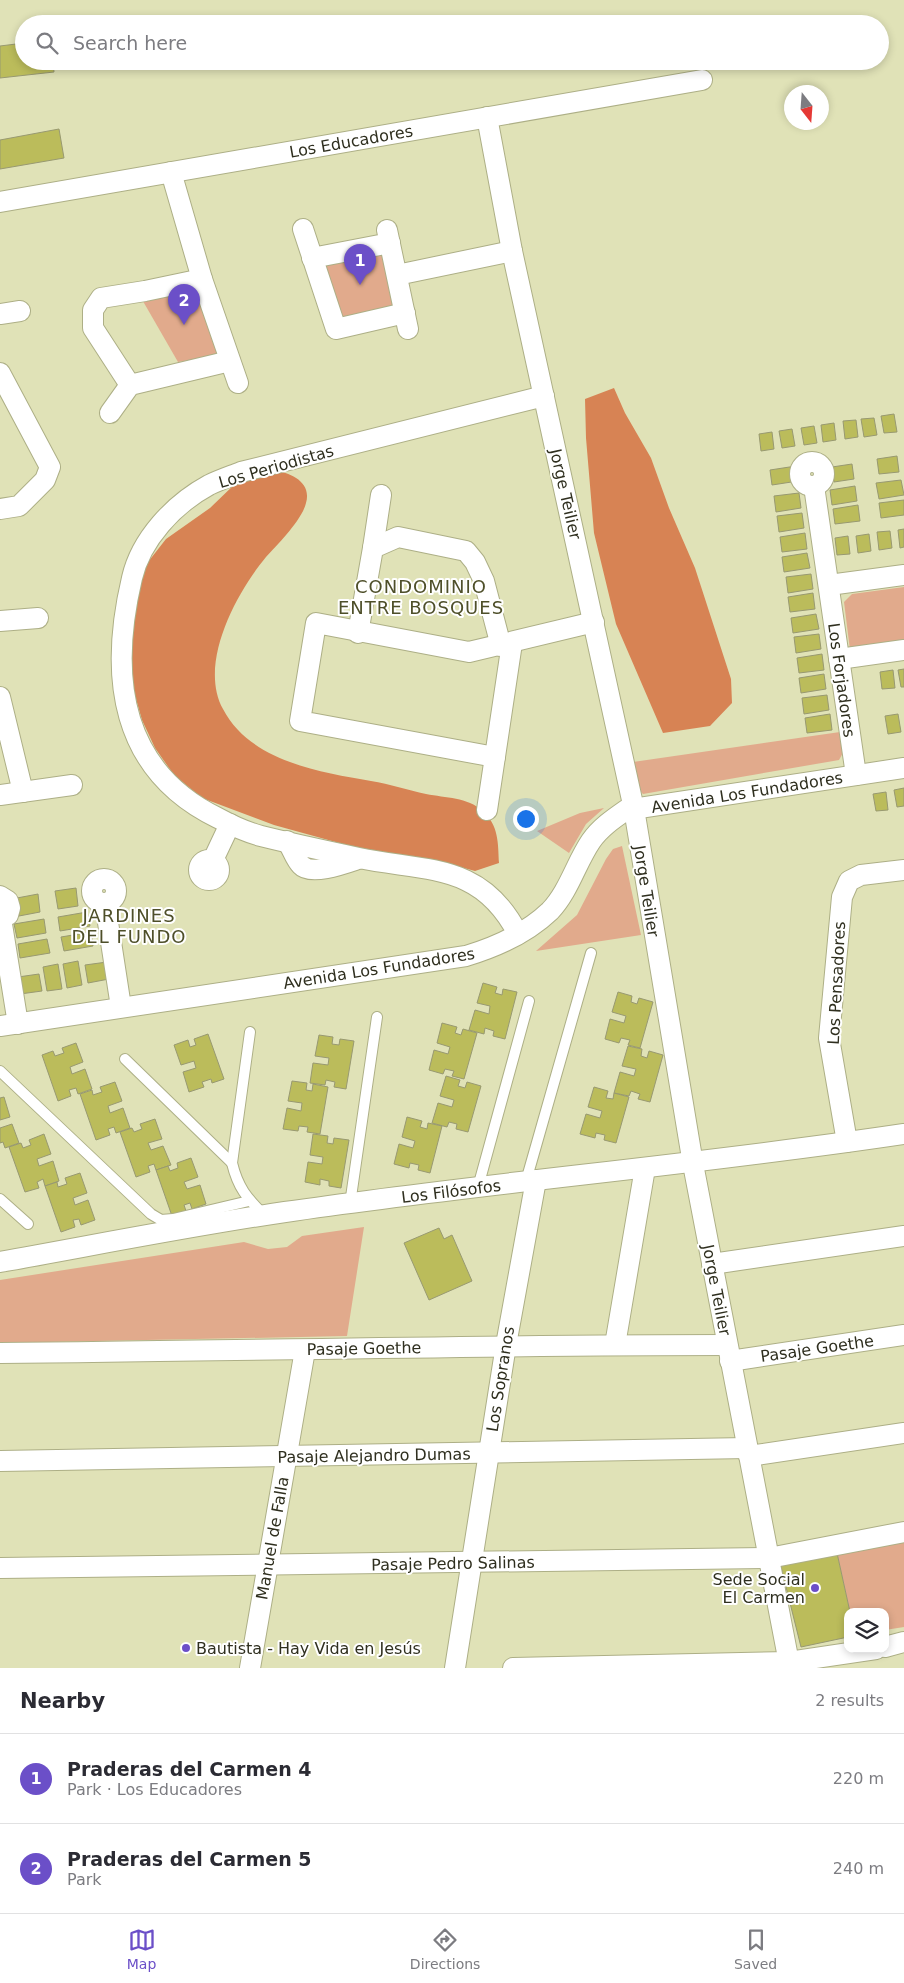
<!DOCTYPE html>
<html lang="en">
<head>
<meta charset="utf-8">
<style>
  :root { --surface:#fff; --page:#f2f2f3; --text:#2b2b33; --muted:#7c7c81; --line:#e1e1e2; --accent:#6b4fc8 }
  body { margin:0; font-family:"DejaVu Sans",sans-serif; background:var(--page); color:var(--text) }
  .controls { position:absolute; right:15px; bottom:15px; display:grid; overflow:hidden; border-radius:10px; box-shadow:0 2px 8px #0003 }
  .controls button { width:45px; height:45px; display:grid; place-items:center; padding:0; border:0; border-bottom:1px solid var(--line); background:var(--surface); color:var(--text); font:25px sans-serif }
  .compass { position:absolute; left:784px; top:85px; width:45px; height:45px; border-radius:50%; background:var(--surface); box-shadow:0 2px 8px #0003; rotate:163deg }
  .you { position:absolute; left:525px; top:818px; width:18px; height:18px; margin:-12px; border:4px solid #fff; border-radius:50%; background:#1a73e8; box-shadow:0 0 0 8px #1a73e833 }
  .badge { display:grid; place-items:center; width:32px; height:32px; border-radius:50%; background:var(--accent); color:#fff; font-size:16px; font-weight:700 }
  .pin { position:absolute; translate:-50% -41px; filter:drop-shadow(0 1px 2px #0008) }
  .pin::after { content:''; position:absolute; top:26px; width:18px; height:15px; background:inherit; clip-path:polygon(0 0,100% 0,50% 100%) }
  .list { margin:0; padding:0; list-style:none }
  h2 { display:flex; justify-content:space-between; align-items:center; height:65px; margin:0; padding:0 20px; font-size:21px }
  h2 small { font-size:16px; font-weight:400; color:var(--muted) }
  .list li { display:grid; grid-template-columns:32px 1fr auto; gap:15px; align-items:center; box-sizing:border-box; height:90px; padding:0 20px; border-top:1px solid var(--line) }
  .list b { display:block; font-size:19px; white-space:nowrap }
  .list p { margin:0; font-size:16px; white-space:nowrap; color:var(--muted) }
  .list em { font-size:16px; font-style:normal; color:var(--muted) }
  .icon { flex:none; width:28px; height:28px; fill:none; stroke:currentColor; stroke-width:2; stroke-linecap:round; stroke-linejoin:round }
  .map { position:relative; flex:none; width:904px; height:1668px; overflow:hidden }
  .search { position:absolute; background:var(--surface); box-shadow:0 2px 8px #0003; left:15px; right:15px; top:15px; height:55px; display:flex; align-items:center; gap:12px; box-sizing:border-box; padding:0 18px; border-radius:28px; color:var(--muted); font-size:19px }
  .sheet { height:245px; background:var(--surface) }
  nav { display:flex; justify-content:space-around; align-items:center; box-sizing:border-box; height:70px; border-top:1px solid var(--line); background:var(--surface); font-size:14px; color:var(--muted) }
  nav a { display:grid; justify-items:center; gap:2px }
  nav .on { color:var(--accent) }
  .map>svg:first-child { display:block }
</style>
</head>
<body>
<div class="map">
<svg width="904" height="1668" viewBox="0 0 904 1668">
  <rect width="100%" height="100%" fill="#e0e2b7"/>
  <g fill="#e1aa8c">
    <path d="M383 251 396 308 342 321 322 262Z"/>
    <path d="M200 284 221 355 178 362 140 296Z"/>
    <path d="M904 587V643L850 650 844 602 852 594Z"/>
    <path d="M840 732 844 751 839 760 643 794 637 788 633 762Z"/>
    <path d="M604 808 586 824 569 853 537 831 580 813Z"/>
    <path d="M622 846 641 935 536 951 577 915 606 859 613 849Z"/>
    <path d="M364 1227 347 1336 0 1343V1280L244 1242 268 1249 287 1247 302 1236Z"/>
    <path d="M904 1538V1627L885 1630V1612H850L837 1553Z"/>
  </g>
  <g fill="#d78354">
    <path d="M614 388 625 413 651 458 669 508 695 568 731 679 732 703 710 726 663 733 616 624 594 533 586 438 585 399Z"/>
    <path d="M274 470C291 473 312 482 306 503 302 520 278 544 266 557 236 593 198 664 223 709 250 761 319 772 371 781 390 784 408 790 426 794 446 798 467 797 483 811 499 826 498 843 499 863L475 871 442 862 350 846 274 825 202 798 174 775 155 748 142 720 134 692 129 648 142 575 148 562 166 539 210 508 237 482Z"/>
  </g>
  <g fill="#bbbc5b" stroke="#989971">
    <path d="M24 43V61H53L54 72 0 78V46Z"/>
    <path d="M59 129 64 158 0 169V140Z"/>
    <path d="M894 414 897 432 884 433 881 416Z"/>
    <path d="M874 418 877 435 864 437 861 419Z"/>
    <path d="M856 420 858 437 845 439 843 421Z"/>
    <path d="M834 423 836 440 823 442 821 425Z"/>
    <path d="M814 426 817 443 804 445 801 428Z"/>
    <path d="M792 429 795 446 782 448 779 431Z"/>
    <path d="M772 432 774 449 761 451 759 434Z"/>
    <path d="M897 456 899 472 879 474 877 459Z"/>
    <path d="M852 464 854 479 834 482 832 467Z"/>
    <path d="M796 466 798 481 772 485 770 470Z"/>
    <path d="M901 480 904 495 879 499 876 483Z"/>
    <path d="M855 486 857 501 832 505 830 490Z"/>
    <path d="M799 493 801 508 776 512 774 496Z"/>
    <path d="M904 500V515L881 518 879 503Z"/>
    <path d="M858 505 860 521 835 524 833 509Z"/>
    <path d="M802 513 804 528 779 532 777 516Z"/>
    <path d="M904 529V547L900 548 898 530Z"/>
    <path d="M890 531 892 548 879 550 877 532Z"/>
    <path d="M805 533 807 549 782 552 780 537Z"/>
    <path d="M869 534 871 551 858 553 856 536Z"/>
    <path d="M848 536 850 554 837 555 835 538Z"/>
    <path d="M807 553 810 568 784 572 782 557Z"/>
    <path d="M811 574 813 589 788 593 786 577Z"/>
    <path d="M813 593 815 609 790 612 788 597Z"/>
    <path d="M816 614 819 629 793 633 791 618Z"/>
    <path d="M819 634 821 649 796 653 794 637Z"/>
    <path d="M822 654 824 670 799 673 797 658Z"/>
    <path d="M904 669V687H901L898 670Z"/>
    <path d="M893 670 895 688 882 689 880 672Z"/>
    <path d="M824 674 826 689 801 693 799 678Z"/>
    <path d="M827 695 829 710 804 714 802 698Z"/>
    <path d="M830 714 832 730 807 733 805 718Z"/>
    <path d="M898 714 901 732 888 734 885 716Z"/>
    <path d="M904 788V806L897 807 894 790Z"/>
    <path d="M886 792 888 810 876 811 873 794Z"/>
    <path d="M76 888 78 906 58 909 55 891Z"/>
    <path d="M38 894 40 912 19 916 17 898Z"/>
    <path d="M87 912 90 926 60 931 58 917Z"/>
    <path d="M44 919 46 933 17 938 14 924Z"/>
    <path d="M91 932 93 946 64 951 61 937Z"/>
    <path d="M47 939 50 953 20 958 18 944Z"/>
    <path d="M78 961 82 985 67 988 63 964Z"/>
    <path d="M107 962 109 979 88 983 85 965Z"/>
    <path d="M58 964 62 989 47 991 43 967Z"/>
    <path d="M39 974 42 991 20 994 18 977Z"/>
    <path d="M483 983 497 987 495 993 502 995 503 989 517 992 505 1039 493 1036 494 1031 485 1028 484 1034 469 1030 475 1010 489 1014 490 1006 477 1003Z"/>
    <path d="M618 992 632 996 631 1002 637 1004 639 998 653 1002 640 1048 628 1045 630 1040 621 1038 619 1043 605 1039 610 1019 624 1023 626 1016 612 1012Z"/>
    <path d="M442 1023 457 1027 455 1033 461 1035 463 1029 477 1033 464 1079 452 1076 454 1071 445 1069 443 1074 429 1070 434 1050 448 1054 450 1047 437 1043Z"/>
    <path d="M208 1034 224 1079 212 1083 211 1079 202 1082 204 1087 189 1092 183 1072 196 1068 194 1061 181 1065 174 1045 188 1040 190 1047 196 1045 194 1039Z"/>
    <path d="M319 1035 333 1037 332 1044 339 1045 340 1039 354 1041 346 1089 334 1087 335 1082 326 1080 325 1085 310 1083 313 1063 328 1065 329 1058 315 1056Z"/>
    <path d="M76 1043 83 1062 70 1067 72 1074 85 1069 92 1089 78 1094 76 1088 69 1090 71 1096 58 1101 42 1055 53 1051 55 1056 64 1053 62 1048Z"/>
    <path d="M628 1046 642 1049 641 1056 647 1058 649 1051 663 1055 650 1102 638 1099 640 1094 631 1091 629 1096 614 1093 620 1072 634 1076 636 1069 622 1066Z"/>
    <path d="M446 1076 460 1080 458 1086 465 1088 467 1082 481 1086 468 1132 456 1129 457 1124 449 1122 447 1127 432 1123 438 1103 452 1107 454 1100 440 1096Z"/>
    <path d="M292 1081 307 1083 306 1090 312 1091 313 1084 328 1087 320 1134 307 1132 308 1127 299 1126 298 1131 283 1129 287 1108 301 1111 302 1103 288 1101Z"/>
    <path d="M115 1082 122 1101 108 1106 110 1113 123 1108 130 1128 116 1133 114 1127 108 1129 110 1135 96 1140 80 1094 92 1090 93 1095 102 1092 100 1087Z"/>
    <path d="M594 1087 608 1091 606 1098 613 1099 614 1093 629 1097 616 1143 604 1140 605 1135 596 1133 595 1138 580 1134 586 1114 600 1118 602 1111 588 1107Z"/>
    <path d="M4 1097 10 1117 0 1120V1098Z"/>
    <path d="M407 1117 422 1121 420 1127 427 1129 428 1123 442 1126 430 1173 418 1170 419 1165 410 1163 409 1168 394 1164 399 1144 413 1148 415 1141 402 1137Z"/>
    <path d="M155 1119 162 1139 148 1143 151 1150 163 1146 171 1165 156 1170 154 1164 148 1166 150 1172 136 1177 120 1132 132 1128 134 1132 142 1129 140 1124Z"/>
    <path d="M12 1124 19 1143 5 1148 3 1142 0 1143V1128Z"/>
    <path d="M44 1134 51 1154 37 1159 39 1166 53 1161 59 1181 45 1186 43 1179 37 1182 39 1188 25 1192 9 1147 21 1143 23 1148 31 1145 29 1140Z"/>
    <path d="M313 1134 328 1136 327 1143 333 1144 334 1138 349 1140 341 1188 329 1186V1181L320 1179V1185L305 1182 308 1162 322 1164 323 1157 310 1155Z"/>
    <path d="M191 1158 198 1177 184 1182 187 1189 200 1185 206 1204 192 1209 190 1203 184 1205 186 1211 172 1216 156 1170 168 1166 170 1171 178 1168 177 1163Z"/>
    <path d="M80 1173 87 1193 73 1198 75 1205 88 1200 95 1220 81 1225 79 1219 73 1220 75 1227 61 1232 45 1186 57 1182 58 1187 67 1184 65 1178Z"/>
    <path d="M439 1228 444 1239 452 1235 472 1281 429 1300 404 1243Z"/>
    <path d="M837 1553 850 1612H848V1637L801 1647 780 1563Z"/>
  </g>
  <g fill="none" stroke-linecap="round" stroke-linejoin="round">
    <defs>
      <g id="service">
        <path d="M250 1032 232 1163C238 1188 247 1198 264 1215"/>
        <path d="M125 1059 232 1163"/>
        <path d="M0 1071 151 1214 161 1220 173 1219 249 1201"/>
        <path d="M526 1181 591 953"/>
        <path d="M478 1187 529 1001"/>
        <path d="M0 1199 28 1224"/>
        <path d="M350 1204 377 1017"/>
      </g>
      <g id="minor">
        <path d="M487 117 512 251 634 809 693 1164 790 1668"/>
        <path d="M171 172 202 279 238 383"/>
        <path d="M0 202 702 80"/>
        <path d="M303 229 336 329 405 313"/>
        <path d="M387 230 408 329"/>
        <path d="M312 258 390 243"/>
        <path d="M397 275 512 251"/>
        <path d="M0 314 20 311"/>
        <path d="M0 373 50 467 45 480 19 506 0 509"/>
        <path d="M130 385 93 328V310L101 298 145 291 202 279"/>
        <path d="M110 413 130 385 230 361"/>
        <circle cx="812" cy="474" r="12"/>
        <path d="M814 486 856 775"/>
        <path d="M373 548 381 495"/>
        <path d="M829 585 904 575"/>
        <path d="M0 621 38 618"/>
        <path d="M358 633 373 548 398 537 466 551 475 562 484 581 501 646"/>
        <path d="M839 659 904 650"/>
        <path d="M0 697 23 792"/>
        <path d="M495 757 300 721 316 623 469 652 594 622"/>
        <path d="M0 795 72 785"/>
        <path d="M487 810 512 643"/>
        <path d="M287 841C292 848 295 859 301 865 311 876 346 863 358 859"/>
        <circle cx="209" cy="870" r="10"/>
        <path d="M213 860 230 824"/>
        <circle cx="104" cy="891" r="12"/>
        <path d="M0 896 8 901 10 908 8 915 0 918"/>
        <path d="M105 903 121 1007"/>
        <path d="M1 918 18 1024"/>
        <path d="M518 934C481 862 427 872 359 858 326 851 293 844 261 836 246 832 231 825 218 818 119 770 109 675 132 578 141 539 174 504 209 485 219 480 231 476 241 472L544 396"/>
        <path d="M0 1026 466 956C496 947 527 933 550 911 569 891 576 863 591 841 600 828 613 819 626 810L904 768"/>
        <path d="M847 1142 829 1038 842 897 849 881 861 875 904 870"/>
        <path d="M0 1262C95 1245 190 1226 285 1212 491 1182 698 1165 904 1134"/>
        <path d="M712 1264 904 1236"/>
        <path d="M615 1345 645 1168"/>
        <path d="M0 1353C243 1351 485 1345 727 1345"/>
        <path d="M730 1361 904 1335"/>
        <path d="M749 1456 904 1433"/>
        <path d="M0 1461 747 1448"/>
        <path d="M0 1568 769 1558 904 1532"/>
        <path d="M885 1647 904 1642"/>
        <path d="M250 1668 305 1350"/>
        <path d="M455 1668 506 1345 536 1180"/>
        <path d="M513 1668 789 1662 876 1649"/>
      </g>
    </defs>
    <use href="#service" stroke="#adaf86" stroke-width="12"/>
    <use href="#minor" stroke="#adaf86" stroke-width="22"/>
    <use href="#service" stroke="#fff" stroke-width="10"/>
    <use href="#minor" stroke="#fff" stroke-width="20"/>
  </g>
  <g fill="#6b4fc8" stroke="#fff" stroke-width="2">
    <circle cx="815" cy="1588" r="5"/>
    <circle cx="186" cy="1648" r="5"/>
  </g>
  <g text-anchor="middle" stroke-width="4" stroke-linejoin="round" paint-order="stroke">
    <g font-size="16" fill="#2f2f1f" stroke="#fff">
      <text transform="translate(351 141) rotate(-10)" y="6">Los Educadores</text>
      <text transform="translate(276 466) rotate(-16)" y="6">Los Periodistas</text>
      <text transform="translate(566 494) rotate(77)" y="6">Jorge Teilier</text>
      <text transform="translate(842 680) rotate(82)" y="6">Los Forjadores</text>
      <text transform="translate(747 792) rotate(-9)" y="6">Avenida Los Fundadores</text>
      <text transform="translate(647 891) rotate(81)" y="6">Jorge Teilier</text>
      <text transform="translate(379 968) rotate(-9)" y="6">Avenida Los Fundadores</text>
      <text transform="translate(836 983) rotate(-87)" y="6">Los Pensadores</text>
      <text transform="translate(451 1191) rotate(-7)" y="6">Los Filósofos</text>
      <text transform="translate(717 1290) rotate(79)" y="6">Jorge Teilier</text>
      <text transform="translate(364 1348) rotate(-1)" y="6">Pasaje Goethe</text>
      <text transform="translate(817 1348) rotate(-8)" y="6">Pasaje Goethe</text>
      <text transform="translate(500 1379) rotate(-81)" y="6">Los Sopranos</text>
      <text transform="translate(374 1455) rotate(-1)" y="6">Pasaje Alejandro Dumas</text>
      <text transform="translate(272 1538) rotate(-80)" y="6">Manuel de Falla</text>
      <text transform="translate(453 1563) rotate(-1)" y="6">Pasaje Pedro Salinas</text>
    </g>
    <g font-size="16" fill="#2f2f1f" stroke="#fff" text-anchor="end">
      <text x="805" y="1585">Sede Social<tspan x="805" dy="18">El Carmen</tspan></text>
      <text x="196" y="1654" text-anchor="start">Bautista - Hay Vida en Jesús</text>
    </g>
    <g font-size="18" letter-spacing="1" fill="#4e4f29" stroke="#fff">
      <text x="421" y="593">CONDOMINIO<tspan x="421" dy="21">ENTRE BOSQUES</tspan></text>
      <text x="129" y="922">JARDINES<tspan x="129" dy="21">DEL FUNDO</tspan></text>
    </g>
  </g>
</svg>
<div class="controls">
<button><svg class="icon" aria-label="layers" viewBox="0 0 24 24"><path d="M12 4l9 5-9 5-9-5zM3 14l9 5 9-5"/></svg></button>
</div>
<svg class="compass" viewBox="-18 -18 36 36"><path d="M0-13l5 13h-10z" fill="#e53935"/><path d="M0 13l5-13h-10z" fill="#7c7c81"/></svg>
<div class="you"></div>
<div class="pin badge" style="left:360px;top:285px">1</div>
<div class="pin badge" style="left:184px;top:325px">2</div>
<div class="search"><svg class="icon" aria-label="search" viewBox="0 0 24 24"><circle cx="10" cy="10" r="6"/><path d="M15 15l6 6"/></svg>Search here</div>
</div>
<section class="sheet">
<h2>Nearby<small>2 results</small></h2>
<ul class="list">
<li><span class="badge">1</span><div><b>Praderas del Carmen 4</b><p>Park · Los Educadores</p></div><em>220 m</em></li>
<li><span class="badge">2</span><div><b>Praderas del Carmen 5</b><p>Park</p></div><em>240 m</em></li>
</ul>
</section>
<nav>
<a class="on"><svg class="icon" aria-label="map" viewBox="0 0 24 24"><path d="M3 6l6-2 6 2 6-2v14l-6 2-6-2-6 2zM9 4v14M15 6v14"/></svg>Map</a>
<a><svg class="icon" aria-label="directions" viewBox="0 0 24 24"><path d="M12 3l9 9-9 9-9-9zM9 14v-3h6M13 9l2 2-2 2"/></svg>Directions</a>
<a><svg class="icon" aria-label="saved" viewBox="0 0 24 24"><path d="M7 4h10v16l-5-4-5 4z"/></svg>Saved</a>
</nav>
</body>
</html>
